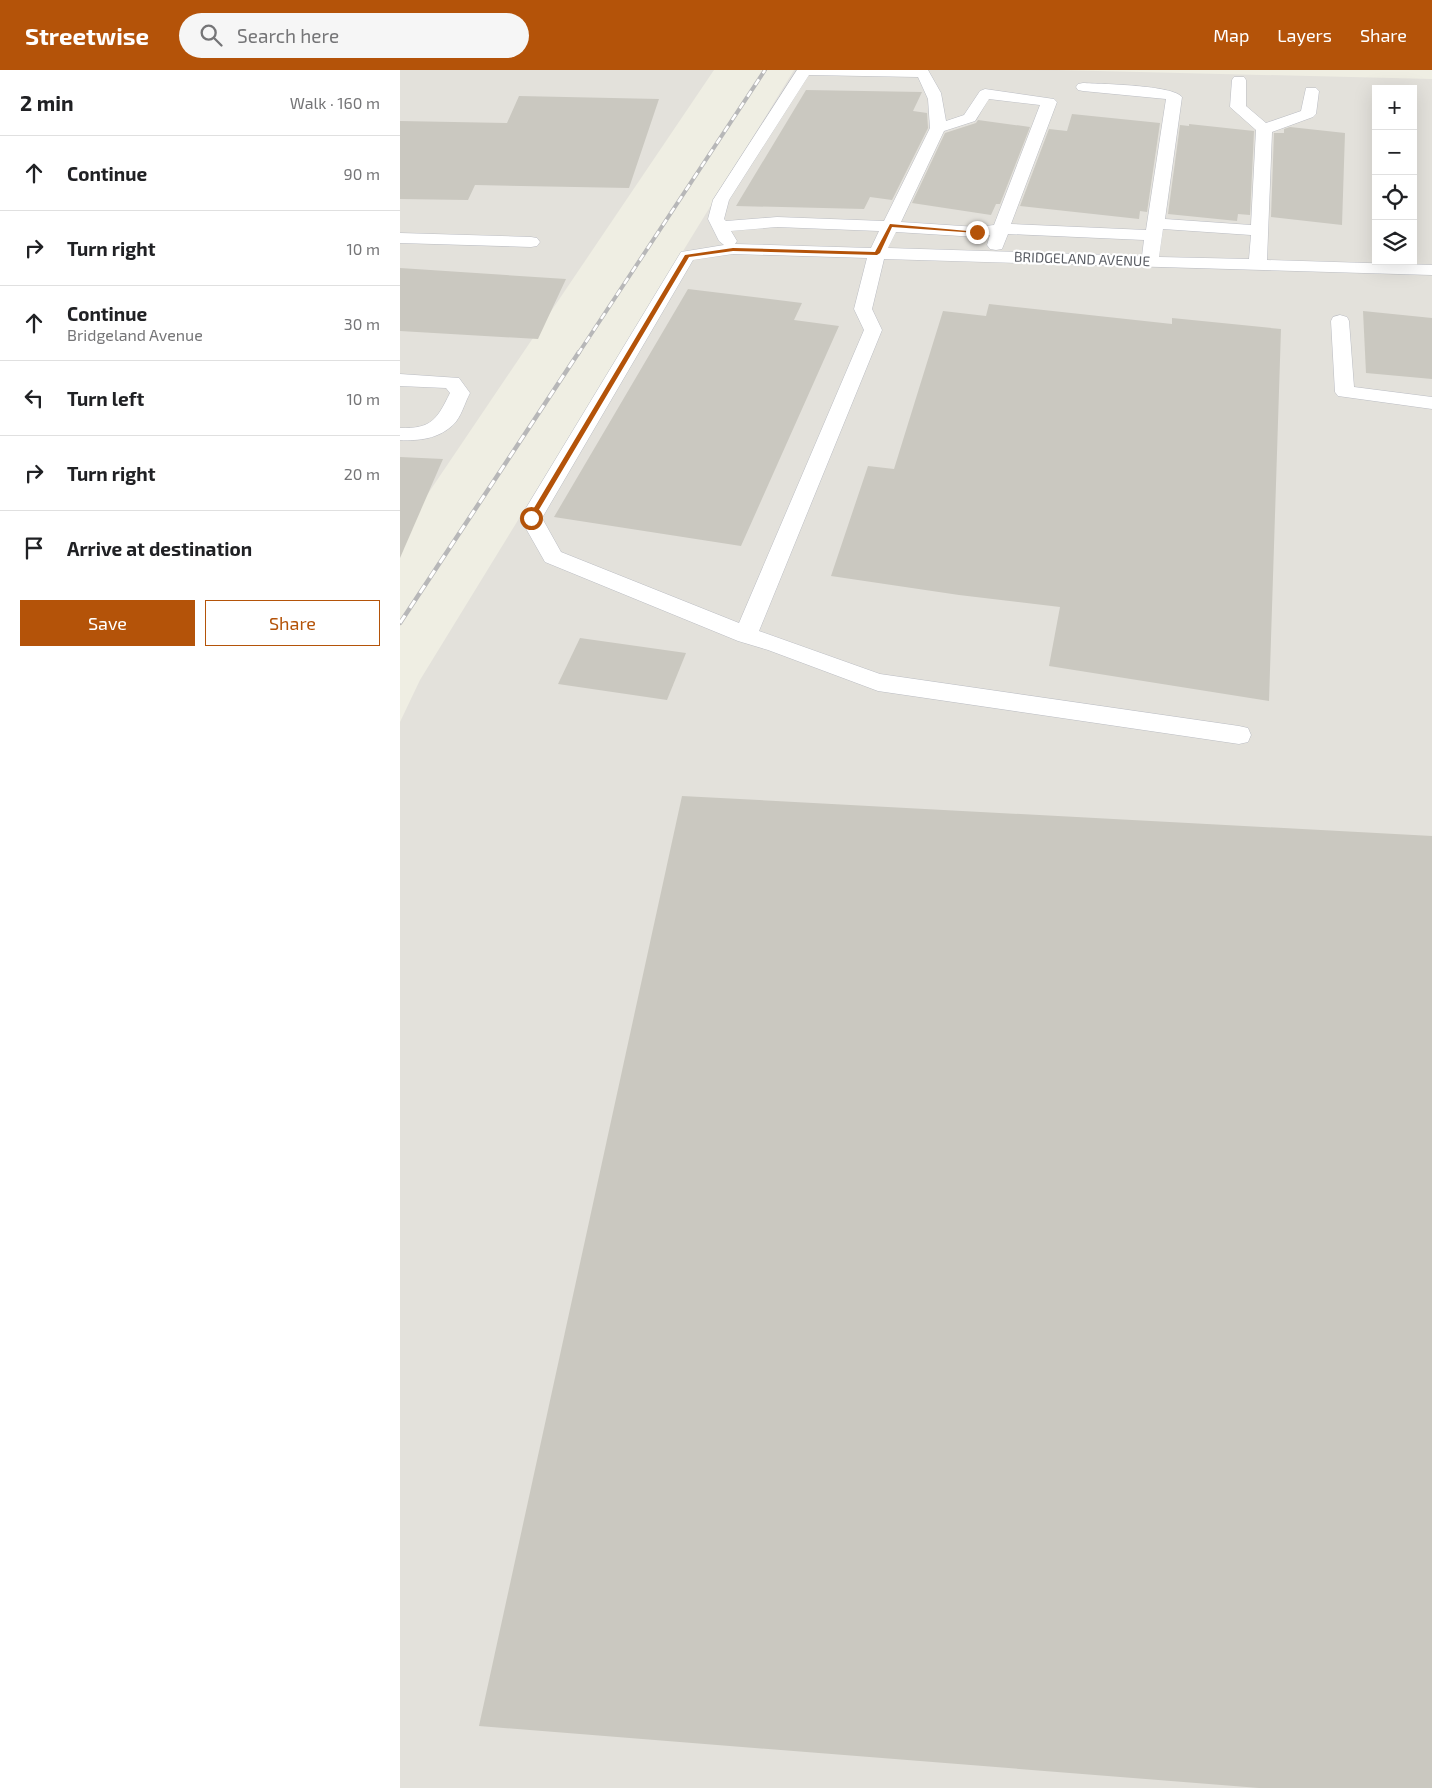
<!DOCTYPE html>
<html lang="en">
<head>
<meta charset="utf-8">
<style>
  :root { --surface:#fff; --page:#f6f6f6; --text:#202124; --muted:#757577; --line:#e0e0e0; --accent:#b45309 }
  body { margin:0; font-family:"Exo 2",sans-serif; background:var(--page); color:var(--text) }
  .controls { position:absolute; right:15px; top:15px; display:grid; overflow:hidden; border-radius:0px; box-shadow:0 5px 20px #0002 }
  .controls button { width:45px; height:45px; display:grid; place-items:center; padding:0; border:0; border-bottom:1px solid var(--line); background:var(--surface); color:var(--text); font:25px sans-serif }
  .stop { position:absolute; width:15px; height:15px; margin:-11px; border:4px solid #b45309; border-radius:50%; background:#fff }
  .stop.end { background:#b45309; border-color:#fff; box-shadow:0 1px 5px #0008 }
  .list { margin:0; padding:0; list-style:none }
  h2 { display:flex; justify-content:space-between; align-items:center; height:65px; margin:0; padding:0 20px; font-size:21px }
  h2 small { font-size:16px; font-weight:400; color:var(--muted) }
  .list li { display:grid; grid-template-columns:32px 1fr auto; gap:15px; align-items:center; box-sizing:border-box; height:75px; padding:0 20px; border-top:1px solid var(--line) }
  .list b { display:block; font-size:19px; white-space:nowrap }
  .list p { margin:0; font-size:16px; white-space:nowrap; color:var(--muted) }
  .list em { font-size:16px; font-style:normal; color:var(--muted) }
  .actions { display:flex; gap:10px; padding:15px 20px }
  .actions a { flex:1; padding:11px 0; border:1px solid var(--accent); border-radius:0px; text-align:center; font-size:18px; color:var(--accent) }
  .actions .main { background:var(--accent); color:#fff }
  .icon { flex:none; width:28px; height:28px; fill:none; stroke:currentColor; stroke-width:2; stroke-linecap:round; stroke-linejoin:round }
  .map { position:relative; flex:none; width:1032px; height:1718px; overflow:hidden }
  header { display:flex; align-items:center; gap:30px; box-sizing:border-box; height:70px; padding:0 25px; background:var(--accent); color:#fff }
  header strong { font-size:24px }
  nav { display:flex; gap:28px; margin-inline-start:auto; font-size:18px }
  .search { width:350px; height:45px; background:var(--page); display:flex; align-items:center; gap:12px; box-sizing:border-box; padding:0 18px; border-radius:28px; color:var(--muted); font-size:19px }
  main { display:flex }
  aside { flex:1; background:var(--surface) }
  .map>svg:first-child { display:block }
</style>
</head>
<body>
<header>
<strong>Streetwise</strong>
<div class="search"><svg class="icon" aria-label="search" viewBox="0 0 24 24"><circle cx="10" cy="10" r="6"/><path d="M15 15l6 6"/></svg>Search here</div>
<nav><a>Map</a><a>Layers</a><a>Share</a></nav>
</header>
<main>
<aside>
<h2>2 min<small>Walk · 160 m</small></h2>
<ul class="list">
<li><svg class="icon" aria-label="ahead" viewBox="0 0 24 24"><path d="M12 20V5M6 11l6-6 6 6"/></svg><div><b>Continue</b></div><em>90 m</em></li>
<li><svg class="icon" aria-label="right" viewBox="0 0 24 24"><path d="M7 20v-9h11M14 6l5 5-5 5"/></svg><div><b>Turn right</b></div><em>10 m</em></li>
<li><svg class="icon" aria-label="ahead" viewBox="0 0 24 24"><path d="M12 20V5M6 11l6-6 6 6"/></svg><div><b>Continue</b><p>Bridgeland Avenue</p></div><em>30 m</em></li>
<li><svg class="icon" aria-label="left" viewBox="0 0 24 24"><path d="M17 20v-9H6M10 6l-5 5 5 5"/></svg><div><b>Turn left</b></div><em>10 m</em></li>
<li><svg class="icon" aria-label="right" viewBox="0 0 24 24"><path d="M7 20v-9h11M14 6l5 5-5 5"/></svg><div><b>Turn right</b></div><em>20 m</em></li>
<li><svg class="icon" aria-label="arrive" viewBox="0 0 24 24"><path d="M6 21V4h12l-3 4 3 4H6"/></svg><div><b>Arrive at destination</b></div></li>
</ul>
<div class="actions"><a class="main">Save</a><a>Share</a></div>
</aside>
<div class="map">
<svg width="1032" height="1718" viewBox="0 0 1032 1718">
  <rect width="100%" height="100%" fill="#efeee3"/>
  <g fill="#e3e1db" fill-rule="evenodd">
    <path d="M0 0H314L0 465Z"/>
    <path d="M394 0H657L1032 9V1718H0V652L20 610ZM976 19H1013V191H976Z"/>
  </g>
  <g fill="#cac8c0">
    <path d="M406 20 522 22 513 41 527 43 528 58 492 130 470 127 464 139 336 136Z"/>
    <path d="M119 26 259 29 229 118 75 115 68 130 0 129V51L107 53Z"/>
    <path d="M672 44 760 53 747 142 740 141 739 149 620 136 649 59 667 61Z"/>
    <path d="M578 50 630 57 600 134H596L591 145 512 133 545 63 576 53Z"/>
    <path d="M789 54 854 61 850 145 838 144 837 151 768 144 780 55 789 56Z"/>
    <path d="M890 57 945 63 942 155 871 147 874 63H884V59Z"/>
    <path d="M0 198 166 209 138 269 0 261Z"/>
    <path d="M288 219 402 233 394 250 439 256 341 476 154 447Z"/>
    <path d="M589 234 772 254V248L881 259 869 631 649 596 660 537 559 525 431 506 468 396 494 399 543 241 586 246Z"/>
    <path d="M963 241 1032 248V309L966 303Z"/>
    <path d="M0 387 43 389 0 488Z"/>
    <path d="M180 568 286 583 267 630 158 614Z"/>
    <path d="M282 726 1032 766V1718H859L79 1656Z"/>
  </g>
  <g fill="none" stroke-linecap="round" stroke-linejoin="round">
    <defs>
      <g id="minor">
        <path d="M397 0H528L541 23 546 51 564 45 580 21 585 19 654 29 657 32 611 154 746 160 766 29 683 21 678 20 676 17 678 14 683 13C701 14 773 15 782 27L765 149 851 155 856 60 830 37 832 10 834 7H844L846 10V36L866 53 901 41 906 18H916L919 21 916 44 913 47 872 62 867 190 1032 195V205L484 189 472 239 482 260 359 561 480 604 839 656 848 658 851 665 848 672 839 674 478 621 368 580 338 571 145 492 120 448 281 182 324 175 319 171 308 149 313 130ZM409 5 518 7 528 29 530 58 484 151 377 147 326 151 324 149 329 130ZM589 29 640 35 594 155 577 157 501 152 544 61 575 51ZM377 157 479 161 471 178 335 174 337 171 331 161ZM763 159 851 165 849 189 759 187ZM496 162 577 167 590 165 587 175 590 179 596 180 602 179 608 164 744 170 742 186 488 178ZM333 184 467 188 454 239 464 260 339 553 161 482 142 448 293 190Z"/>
        <path d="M0 163 131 167 137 168 140 172 137 176 131 177 0 173Z"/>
        <path d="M940 245 947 247 949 251 954 317 1032 327V339L938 326 935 322 931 251 933 247Z"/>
        <path d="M0 304 59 308 70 323C65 332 61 348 53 355 38 369 19 371 0 370V358C32 359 37 349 50 323L46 318 0 316Z"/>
      </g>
    </defs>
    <use href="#minor" stroke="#bbbdc3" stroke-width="1"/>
    <use href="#minor" fill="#fff" fill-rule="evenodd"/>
    <defs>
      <path id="rail-far1" d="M178 284 365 0"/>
      <path id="rail" d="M0 553 179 282"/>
    </defs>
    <use href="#rail-far1" stroke="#b7b7b8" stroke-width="4"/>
    <use href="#rail" stroke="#b7b7b8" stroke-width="4.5"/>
    <use href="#rail-far1" stroke="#fff" stroke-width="2.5" stroke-dasharray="7" stroke-linecap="butt"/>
    <use href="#rail" stroke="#fff" stroke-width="3" stroke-dasharray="9" stroke-linecap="butt"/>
  </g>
  <path fill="#b45309" d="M490 154 579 162 577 163 492 157 480 183 477 185 333 181 289 187 134 448 129 449 128 448 285 185 333 178 475 182Z"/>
  <g text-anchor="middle" stroke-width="4.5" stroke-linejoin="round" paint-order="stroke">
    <g font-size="14" fill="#5b5e65" stroke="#fff">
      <text transform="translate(682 189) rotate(2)" y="5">BRIDGELAND AVENUE</text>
    </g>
  </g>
</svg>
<div class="controls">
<button>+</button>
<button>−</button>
<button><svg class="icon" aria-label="locate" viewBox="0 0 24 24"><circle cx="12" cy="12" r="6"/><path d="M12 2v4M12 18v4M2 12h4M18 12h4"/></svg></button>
<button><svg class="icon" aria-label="layers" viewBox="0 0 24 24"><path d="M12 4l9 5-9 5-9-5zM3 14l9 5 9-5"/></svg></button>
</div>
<div class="stop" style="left:131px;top:448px"></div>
<div class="stop end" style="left:577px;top:162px"></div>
</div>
</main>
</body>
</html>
